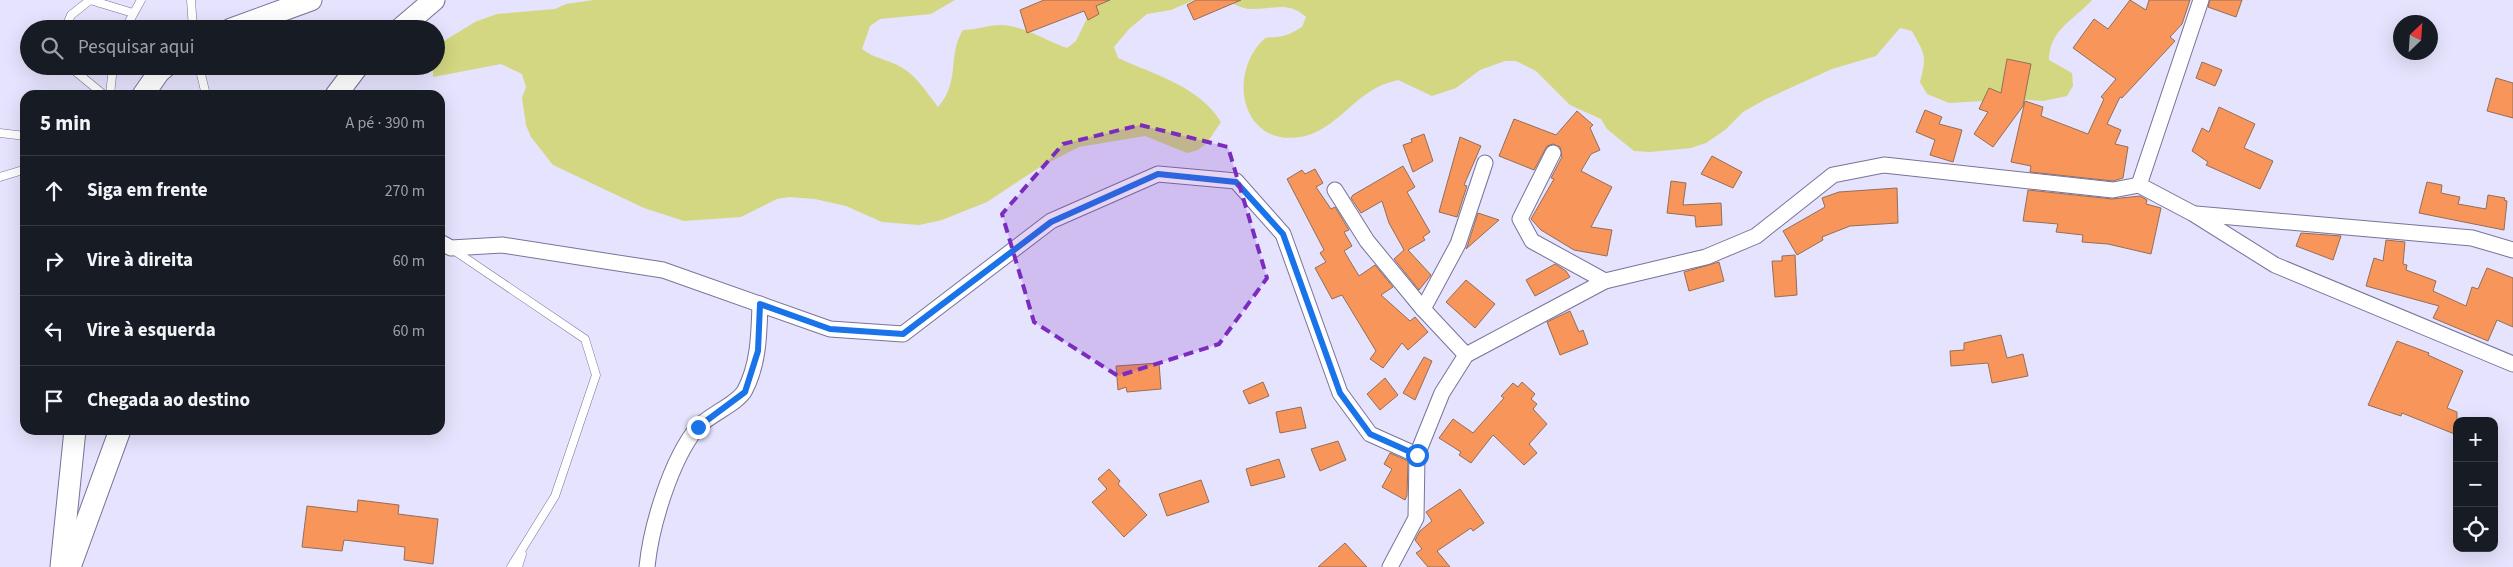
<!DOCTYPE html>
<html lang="pt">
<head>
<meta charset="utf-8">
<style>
  :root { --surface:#171b24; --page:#242831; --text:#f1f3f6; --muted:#9ea1a6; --line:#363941 }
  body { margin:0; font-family:"Source Sans 3",sans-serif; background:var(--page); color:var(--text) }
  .controls { position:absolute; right:15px; bottom:15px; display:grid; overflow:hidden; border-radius:10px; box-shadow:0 5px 20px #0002 }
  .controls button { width:45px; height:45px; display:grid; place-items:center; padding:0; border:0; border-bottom:1px solid var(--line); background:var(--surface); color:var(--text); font:25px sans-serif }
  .compass { position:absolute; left:2393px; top:15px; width:45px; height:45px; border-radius:50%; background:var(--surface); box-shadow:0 5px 20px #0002; rotate:25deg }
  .stop { position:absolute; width:15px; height:15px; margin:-11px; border:4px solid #1a73e8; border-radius:50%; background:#fff }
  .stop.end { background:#1a73e8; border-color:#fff; box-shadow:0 1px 5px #0008 }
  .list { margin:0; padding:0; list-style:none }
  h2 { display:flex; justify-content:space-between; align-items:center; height:65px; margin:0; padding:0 20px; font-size:21px }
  h2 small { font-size:16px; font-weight:400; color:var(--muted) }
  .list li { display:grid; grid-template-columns:32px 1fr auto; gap:15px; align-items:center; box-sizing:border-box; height:70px; padding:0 20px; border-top:1px solid var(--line) }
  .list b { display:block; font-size:19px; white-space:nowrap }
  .list em { font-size:16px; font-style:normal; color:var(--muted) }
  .icon { flex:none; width:28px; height:28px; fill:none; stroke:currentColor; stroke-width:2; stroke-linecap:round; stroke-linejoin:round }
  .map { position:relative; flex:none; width:2513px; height:567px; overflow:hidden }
  .search { position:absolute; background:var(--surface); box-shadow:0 5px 20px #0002; left:20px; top:20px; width:425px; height:55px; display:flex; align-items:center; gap:12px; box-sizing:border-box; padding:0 18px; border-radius:28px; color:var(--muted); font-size:19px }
  .panel { position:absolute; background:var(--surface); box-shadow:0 5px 20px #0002; left:20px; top:90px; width:425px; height:345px; border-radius:15px }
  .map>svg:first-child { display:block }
</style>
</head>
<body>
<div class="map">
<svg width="2513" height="567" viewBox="0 0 2513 567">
  <rect width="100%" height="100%" fill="#e5e3fd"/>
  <g fill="#d3d781">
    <path d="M594 0H955L931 14 880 19 870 26 862 49C875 59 887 59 901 67 916 75 927 93 938 107 961 81 947 55 963 30 976 30 988 25 1001 25 1026 26 1044 40 1067 48L1076 41 1096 0H1194L1171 10 1147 14 1129 29 1114 47 1118 58C1155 75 1199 86 1221 122L1207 143 1198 150 1187 153 1145 136 1079 147 1040 167 987 202 942 220 919 225 882 222 846 206 815 199 789 197 777 199 741 217 684 221 644 208 553 165 531 137 526 125 522 98 526 87 522 74 501 64 433 77V66H436V52L444 41 475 22 497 14 555 9 566 4Z"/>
    <path d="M1225 0H2092C2074 20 2049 30 2049 60L2072 73 2073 86 2067 96 2043 101 2017 99 1949 103 1927 94 1920 82C1927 55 1925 55 1912 31L1900 28 1876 56 1832 69 1766 99 1743 112 1725 130 1706 143 1691 148 1650 152 1634 151 1607 129 1601 119 1570 105 1536 71 1516 61H1505L1480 70 1456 88 1432 96 1398 80C1391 82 1383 84 1376 88 1351 101 1330 133 1300 137 1242 146 1227 76 1263 40 1267 36 1272 38 1277 37 1287 36 1294 32 1302 27L1306 17C1287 0 1273 10 1251 9 1242 9 1233 3 1225 0Z"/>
  </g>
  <g fill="#f7955a" stroke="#946e59">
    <path d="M1044 0H1110L1096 6 1099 14 1088 20 1084 11 1027 33 1020 10Z"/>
    <path d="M1196 0H1241L1194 20 1187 5Z"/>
    <path d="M2130 0 2146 10 2149 0H2190L2182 24 2170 37 2175 41 2122 98 2120 97 2107 124 2121 130 2115 144 2128 147 2123 178 2113 181 2030 172 2031 166 2011 162 2025 101 2043 107 2041 116 2088 134 2104 99 2101 97 2116 79 2073 48 2094 19 2108 29Z"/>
    <path d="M2210 0H2242L2236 17 2208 7Z"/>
    <path d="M2007 59 2031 64 2023 106 1993 147 1974 134 1988 112 1979 109 1989 88 2001 93Z"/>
    <path d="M2202 62 2222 70 2215 86 2196 78Z"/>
    <path d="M2496 78 2513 83V118L2487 111Z"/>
    <path d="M2219 107 2255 124 2244 148 2273 161 2260 189 2206 165 2208 162 2192 151 2202 128 2209 132Z"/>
    <path d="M1925 110 1942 117 1939 124 1962 130 1953 162 1930 155 1935 140 1916 132Z"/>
    <path d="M1577 111 1593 125 1590 128 1600 150 1591 154 1581 171 1612 187 1591 227 1612 230 1607 256 1574 250 1541 230 1531 219 1554 179 1551 178 1562 157 1560 147 1553 144 1547 146 1534 170 1499 156 1514 119 1556 135Z"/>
    <path d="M1424 134 1433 161 1413 172 1403 145 1412 142 1411 139Z"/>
    <path d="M1460 137 1481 146 1464 185 1467 186 1457 217 1439 212Z"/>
    <path d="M1712 156 1742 172 1733 188 1701 174Z"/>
    <path d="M1403 166 1415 187 1407 192 1430 232 1423 237 1425 240 1408 250 1431 275 1419 290 1394 259 1404 250 1389 223 1382 201 1361 213 1351 198 1353 195Z"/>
    <path d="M1315 169 1323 183 1316 187 1331 209 1335 207 1349 230 1344 232 1352 246 1344 251 1359 276 1375 265 1393 287 1381 295 1410 321 1415 317 1428 332 1408 350 1402 343 1383 368 1370 359 1376 351 1342 295 1332 299 1315 268 1326 262 1320 253 1324 250 1287 179 1302 170 1305 174Z"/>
    <path d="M1671 181 1686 183 1683 205 1721 203 1722 225 1696 227 1695 216 1667 213Z"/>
    <path d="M2427 182 2442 185 2441 193 2460 197 2458 204 2486 209 2488 195 2505 198 2504 200 2507 201 2504 230 2419 213Z"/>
    <path d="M1897 188 1898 223 1850 226 1822 237 1823 240 1797 255 1783 231 1825 207 1822 198 1839 192Z"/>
    <path d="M2028 190 2112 199 2140 196 2147 200 2146 204 2161 208 2151 254 2108 244 2082 242 2083 235 2056 232 2058 224 2023 221Z"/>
    <path d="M1478 213 1499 220 1466 249 1467 247Z"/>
    <path d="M2301 233 2341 236 2333 260 2296 246Z"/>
    <path d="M2386 240 2405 242 2403 264 2407 265 2406 270 2436 281 2433 291 2466 306 2472 287 2478 289 2487 268 2513 278V327L2497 320 2488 341 2433 318 2439 306 2366 286 2374 258 2383 261Z"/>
    <path d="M1795 255 1797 295 1775 297 1772 261H1782V256Z"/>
    <path d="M1719 262 1724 281 1689 291 1684 272Z"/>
    <path d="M1555 264 1566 271 1570 277 1535 296 1526 280Z"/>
    <path d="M1466 280 1495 304 1475 328 1446 302Z"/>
    <path d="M1570 311 1579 332 1583 330 1588 344 1560 355 1547 322Z"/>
    <path d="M2001 335 2007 358 2023 354 2028 376 1992 383 1988 363 1951 366 1950 351 1964 350V343Z"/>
    <path d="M2397 341 2429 353 2428 355 2463 371 2447 408 2457 412V435L2402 413 2401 416 2368 405Z"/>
    <path d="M1424 357 1432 361 1415 400 1403 393Z"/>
    <path d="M1159 363 1161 389 1127 392 1126 387 1118 390 1116 366Z"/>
    <path d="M1385 378 1398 395 1380 410 1367 394Z"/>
    <path d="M1263 382 1269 396 1249 404 1243 391Z"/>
    <path d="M1522 382 1535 394 1531 399 1537 404 1533 409 1547 424 1529 444 1537 453 1524 465 1493 435 1471 463 1459 455 1461 452 1439 438 1453 419 1473 433 1504 398 1501 396 1513 383 1518 387Z"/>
    <path d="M1301 407 1306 428 1280 433 1276 412Z"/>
    <path d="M1338 441 1346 460 1320 471 1311 449Z"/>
    <path d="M1390 453 1408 461 1407 495 1405 500 1382 487 1392 469 1384 464Z"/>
    <path d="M1279 459 1285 477 1251 486 1246 469Z"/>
    <path d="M1109 469 1120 481 1118 484 1147 515 1124 537 1092 502 1107 489 1098 479Z"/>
    <path d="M1201 480 1209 502 1167 516 1159 494Z"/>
    <path d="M1460 489 1484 523 1473 531 1471 528 1437 551 1450 567H1428L1416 553 1422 549 1415 540 1420 531 1432 521 1426 512Z"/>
    <path d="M358 500 399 505 398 514 438 519 433 564 404 560 405 547 344 540 342 551 302 547 307 506 357 512Z"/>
    <path d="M1345 543 1367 567H1318Z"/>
  </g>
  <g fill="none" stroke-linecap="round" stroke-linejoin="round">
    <defs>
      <g id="service">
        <path d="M191 0 193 29"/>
        <path d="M65 29 71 15 90 0 133 13"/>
        <path d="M125 29 141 0"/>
        <path d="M69 66 104 95"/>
        <path d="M199 66 206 95"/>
        <path d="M110 95 113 66"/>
        <path d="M0 133 25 136"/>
        <path d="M0 177 23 170 25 172"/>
        <path d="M452 249 585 339 596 375 555 496 511 567"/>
        <path d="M518 567 522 554"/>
      </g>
      <g id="minor">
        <path d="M2201 0 2139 185 2192 213 2275 265 2513 364"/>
        <path d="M1553 153 1520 219 1532 241 1605 281"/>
        <path d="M1335 190 1367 241 1423 309 1466 355"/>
        <path d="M2196 214 2472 238 2513 250"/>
        <path d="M440 242 451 248 502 245 663 270 830 329 903 334 1051 221 1158 174 1236 181 1283 234 1340 393 1370 434 1417 455"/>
        <path d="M1423 309 1458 244 1485 163"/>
        <path d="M647 567C651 526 671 460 697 428 708 415 738 404 745 390 759 363 759 333 760 304"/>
        <path d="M1390 567 1416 518 1417 455 1442 393 1466 355 1605 281 1706 257 1756 236 1833 175 1884 165 2113 190 2139 185"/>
      </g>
      <g id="secondary">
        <path d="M231 29 311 0"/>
        <path d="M400 29 434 0"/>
        <path d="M143 95 159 72 166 66"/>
        <path d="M336 95 358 66"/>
        <path d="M61 567 75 430"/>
        <path d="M70 567 120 430"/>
      </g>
    </defs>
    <use href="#service" stroke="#787399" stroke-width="9"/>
    <use href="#minor" stroke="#787399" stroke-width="17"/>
    <use href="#secondary" stroke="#787399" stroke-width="23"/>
    <use href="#service" stroke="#fff" stroke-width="8"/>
    <use href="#minor" stroke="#fff" stroke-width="15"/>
    <use href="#secondary" stroke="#fff" stroke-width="21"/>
  </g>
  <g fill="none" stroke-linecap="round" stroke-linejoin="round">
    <path stroke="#1a73e8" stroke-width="6" d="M698 427 745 392 758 351 760 304 830 329 903 334 1051 222 1158 174 1236 182 1283 234 1340 393 1370 434 1417 455"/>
  </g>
  <path fill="#7b2cbf" fill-opacity="0.2" stroke="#7b2cbf" stroke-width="4" stroke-dasharray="10 6" stroke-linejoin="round" d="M1140 125 1228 147 1267 278 1219 344 1118 376 1034 322 1002 214 1063 144Z"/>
</svg>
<div class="controls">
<button>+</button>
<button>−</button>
<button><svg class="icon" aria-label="locate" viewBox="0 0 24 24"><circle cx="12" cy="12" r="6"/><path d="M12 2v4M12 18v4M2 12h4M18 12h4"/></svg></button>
</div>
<svg class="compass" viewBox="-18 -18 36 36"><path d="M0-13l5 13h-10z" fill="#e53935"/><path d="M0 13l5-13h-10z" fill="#9ea1a6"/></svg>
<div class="stop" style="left:1417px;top:455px"></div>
<div class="stop end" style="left:698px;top:427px"></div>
<div class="search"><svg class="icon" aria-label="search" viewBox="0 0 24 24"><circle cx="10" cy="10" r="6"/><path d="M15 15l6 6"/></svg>Pesquisar aqui</div>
<section class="panel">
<h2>5 min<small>A pé · 390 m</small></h2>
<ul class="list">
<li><svg class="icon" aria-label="ahead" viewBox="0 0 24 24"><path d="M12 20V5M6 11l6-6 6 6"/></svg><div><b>Siga em frente</b></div><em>270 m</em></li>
<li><svg class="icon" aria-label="right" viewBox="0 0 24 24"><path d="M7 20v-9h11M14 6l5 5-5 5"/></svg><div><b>Vire à direita</b></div><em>60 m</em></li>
<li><svg class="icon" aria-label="left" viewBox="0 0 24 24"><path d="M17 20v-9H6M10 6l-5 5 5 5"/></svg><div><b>Vire à esquerda</b></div><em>60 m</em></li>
<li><svg class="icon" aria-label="arrive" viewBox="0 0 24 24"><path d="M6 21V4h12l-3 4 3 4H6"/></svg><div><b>Chegada ao destino</b></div></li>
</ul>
</section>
</div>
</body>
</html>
